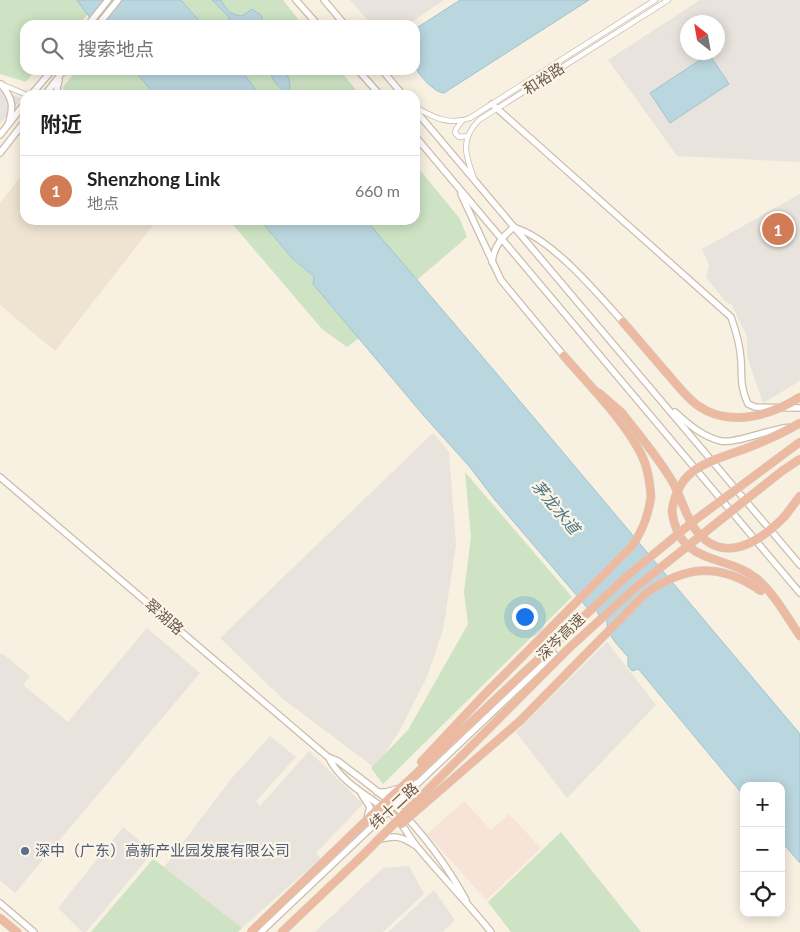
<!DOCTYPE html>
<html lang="zh">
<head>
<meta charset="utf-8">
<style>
  :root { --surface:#fff; --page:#f6f6f6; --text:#222; --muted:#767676; --line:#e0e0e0; --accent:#d27c57 }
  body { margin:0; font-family:Lato,"Noto Sans SC",sans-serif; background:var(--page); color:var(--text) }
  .controls { position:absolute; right:15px; bottom:15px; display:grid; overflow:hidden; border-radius:10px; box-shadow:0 2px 12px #0003 }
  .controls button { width:45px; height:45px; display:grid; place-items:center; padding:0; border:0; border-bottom:1px solid var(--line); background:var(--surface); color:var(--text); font:25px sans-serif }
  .compass { position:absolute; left:680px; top:15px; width:45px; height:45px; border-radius:50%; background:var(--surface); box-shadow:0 2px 12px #0003; rotate:329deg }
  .you { position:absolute; left:524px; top:616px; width:18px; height:18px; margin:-12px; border:4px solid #fff; border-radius:50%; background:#1a73e8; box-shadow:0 0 0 8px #1a73e833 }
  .badge { display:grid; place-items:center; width:32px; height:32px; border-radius:50%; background:var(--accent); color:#fff; font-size:16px; font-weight:700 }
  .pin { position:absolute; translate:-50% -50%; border:2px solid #fff; box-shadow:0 1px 5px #0006 }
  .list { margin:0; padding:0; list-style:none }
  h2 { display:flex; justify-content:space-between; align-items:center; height:65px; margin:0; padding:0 20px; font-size:21px }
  h2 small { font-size:16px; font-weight:400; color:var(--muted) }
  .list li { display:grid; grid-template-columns:32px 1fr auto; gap:15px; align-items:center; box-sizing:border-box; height:70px; padding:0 20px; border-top:1px solid var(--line) }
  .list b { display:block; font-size:19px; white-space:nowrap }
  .list p { margin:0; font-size:16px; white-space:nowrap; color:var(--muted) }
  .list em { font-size:16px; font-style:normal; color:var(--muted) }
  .icon { flex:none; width:28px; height:28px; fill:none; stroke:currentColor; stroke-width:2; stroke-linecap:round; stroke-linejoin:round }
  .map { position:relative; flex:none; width:800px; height:932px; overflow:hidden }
  .search { position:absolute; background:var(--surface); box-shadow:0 2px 12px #0003; left:20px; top:20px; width:400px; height:55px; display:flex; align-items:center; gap:12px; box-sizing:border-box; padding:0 18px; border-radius:15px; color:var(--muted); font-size:19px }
  .panel { position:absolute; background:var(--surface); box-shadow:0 2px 12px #0003; left:20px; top:90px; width:400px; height:135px; border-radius:15px }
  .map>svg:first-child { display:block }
</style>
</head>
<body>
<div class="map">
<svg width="800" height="932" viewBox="0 0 800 932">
  <rect width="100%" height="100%" fill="#f8f1e2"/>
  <path fill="#efe4d1" d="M25 171V220H157L55 351 0 305V203Z"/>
  <path fill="#f7e3d7" d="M464 801 491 830 509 814 541 848 486 900 427 834Z"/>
  <g fill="#e8e3dc" fill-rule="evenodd">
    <path d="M350 0H444L407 25H372Z"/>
    <path d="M700 0H800V162L677 156 608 60ZM688 22H718V52H688Z"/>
    <path d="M0 87 21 99 0 124Z"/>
    <path d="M800 194V381L763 403 747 356V337L732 305 725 301 706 277 709 265 702 249Z"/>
    <path d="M433 433 449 452 456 545 443 630 427 677 400 730 375 768 283 699 220 638Z"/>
    <path d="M147 628 200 673 15 893 0 880V655L2 653 30 676 23 685 68 722Z"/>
    <path d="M607 642 656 705 567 798 516 732Z"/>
    <path d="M270 736 296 757 256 801 260 806 309 751 363 804 316 853 321 858 242 928 164 867 232 778Z"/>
    <path d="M123 827 153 852 86 932H82L58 908Z"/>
    <path d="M409 866 424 894 383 932H315L383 868Z"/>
    <path d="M434 890 455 920 443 932H388Z"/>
  </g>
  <g fill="#cde3c3">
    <path d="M0 0H98L79 25H25V70H35L26 82 0 74Z"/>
    <path d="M181 0H283L303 25H203Z"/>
    <path d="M77 70H134L155 95H65L63 87Z"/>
    <path d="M241 70H340L360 95H260Z"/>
    <path d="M415 164 460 219 467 237 417 280 366 220H415Z"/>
    <path d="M229 220H260L292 258 314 278 313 284 359 338 347 347 322 329Z"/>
    <path d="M465 472 572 597 383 784 371 768 408 730 468 624 464 592 471 537Z"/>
    <path d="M561 832 641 932H511L488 902Z"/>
    <path d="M153 859 164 867 242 928 238 932H91Z"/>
  </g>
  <g fill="#bad6de" stroke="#a1c4cf">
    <path d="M77 0H181L203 25H95Z"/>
    <path d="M212 0H221C226 10 231 15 242 16L252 9 261 15 264 25H231L228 16Z"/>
    <path d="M460 0H589L444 93C435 93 418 75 415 66 413 60 415 37 415 29Z"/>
    <path d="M709 54 729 84 670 123 650 93Z"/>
    <path d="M134 70H241L260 95H155Z"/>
    <path d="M270 70H291L287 74C290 82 291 87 288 95H285V92C278 86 271 80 270 70Z"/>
    <path d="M260 220H366L503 381 800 734V863L781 841V786H744V796L640 671 638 669 632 671 628 666V657C621 648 611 640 608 629 606 625 608 622 606 617H600L597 611 588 609 584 604 495 500 469 466 424 416 313 284 314 277 292 258Z"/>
  </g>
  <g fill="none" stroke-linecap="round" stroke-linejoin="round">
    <defs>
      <g id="street">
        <path d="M1 84 27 95"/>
        <path d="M415 107C433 117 449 126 470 118L655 0"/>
        <path d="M462 121 456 129 455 133 459 137 467 136"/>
        <path d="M474 178C465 155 460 139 479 120L668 0"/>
      </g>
      <g id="secondary">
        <path d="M296 0 318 25"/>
        <path d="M324 0 345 25"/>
        <path d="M88 25 108 0"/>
        <path d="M98 25 118 0"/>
        <path d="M358 70 380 95"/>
        <path d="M382 70 403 95"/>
        <path d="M1 84C13 99 14 106 8 125"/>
        <path d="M31 95 52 70"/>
        <path d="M45 95 64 70"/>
        <path d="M58 95 57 88 59 80"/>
        <path d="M492 104 731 317C736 331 740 345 741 360 742 378 740 387 748 404L755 407 800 408"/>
        <path d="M415 110 800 565"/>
        <path d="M0 135 25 103"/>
        <path d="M415 136 800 593"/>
        <path d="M0 153 25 121"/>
        <path d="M461 194 501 280 564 356"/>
        <path d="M516 228C553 240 597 293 623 322"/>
        <path d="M492 262C494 246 502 237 514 227"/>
        <path d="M675 412C688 424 703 437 721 441 737 444 773 427 793 427"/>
        <path d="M0 477 322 752 328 757 338 761C357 776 378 791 396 807 422 831 449 869 466 900"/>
        <path d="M329 758C342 785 374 798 396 818 405 827 410 839 419 849 442 877 468 903 491 932"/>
        <path d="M377 792H386L417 783"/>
        <path d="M362 795 370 807 367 818"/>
        <path d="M378 840C395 835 401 836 416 846"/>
        <path d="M0 903 34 932"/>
        <path d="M261 932 554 654"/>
      </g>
      <g id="highway">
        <path d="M623 322 665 371"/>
        <path d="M564 356C589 385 623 419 640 452 648 466 650 482 651 497"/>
        <path d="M599 393 622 413"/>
        <path d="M672 511C679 566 723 553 756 578 774 593 787 617 800 636"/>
        <path d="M785 516 800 496"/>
        <path d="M0 918 17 932"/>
        <path d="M282 932 361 857"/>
      </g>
    </defs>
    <use href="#street" stroke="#c9bcad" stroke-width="6"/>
    <use href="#secondary" stroke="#ccbcab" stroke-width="8"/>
    <use href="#highway" stroke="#d6d1cd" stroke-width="9"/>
    <use href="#street" stroke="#fff" stroke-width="4.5"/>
    <use href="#secondary" stroke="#fff" stroke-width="5.5"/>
    <use href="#highway" stroke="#ebbaa0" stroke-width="8"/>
    <defs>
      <g id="highway-bridge">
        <path d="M665 371C675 382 685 396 697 405 729 428 770 416 800 397"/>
        <path d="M622 413C639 435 658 457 672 481 681 496 685 515 695 529 723 567 761 541 785 516"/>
        <path d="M672 511C678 466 711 462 747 448 765 441 783 433 800 423"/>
        <path d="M421 762 485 694 631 547C643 531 648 516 651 497"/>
        <path d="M401 824 520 721 645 594C685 565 720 562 761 591"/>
        <path d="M361 857 568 649 635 588 782 471 800 459"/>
        <path d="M251 932 371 816 626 577 695 520 800 442"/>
      </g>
    </defs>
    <use href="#highway-bridge" stroke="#d6d1cd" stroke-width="9" stroke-linecap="butt"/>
    <use href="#highway-bridge" stroke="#ebbaa0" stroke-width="8"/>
  </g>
  <circle fill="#5c6f8a" stroke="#fcf5e7" stroke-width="2" cx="25" cy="851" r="5"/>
  <g text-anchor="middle" stroke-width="4.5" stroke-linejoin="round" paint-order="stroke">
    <g font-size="15" fill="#6c5a4c" stroke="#fcf5e7">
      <text transform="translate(544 79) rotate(-33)" y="5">和裕路</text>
      <text transform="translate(164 617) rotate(41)" y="5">翠湖路</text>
      <text transform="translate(561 637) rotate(-44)" y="5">深岑高速</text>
      <text transform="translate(394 806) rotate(-43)" y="5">纬十二路</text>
    </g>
    <g font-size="15" fill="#4e5e75" stroke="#fcf5e7" text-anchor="start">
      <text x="35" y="856">深中（广东）高新产业园发展有限公司</text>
    </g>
    <g font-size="16" font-style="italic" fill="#4c7683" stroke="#fcf5e7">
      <text transform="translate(556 507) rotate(50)" y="6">茅龙水道</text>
    </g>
  </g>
</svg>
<div class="controls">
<button>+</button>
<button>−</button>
<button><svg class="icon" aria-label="locate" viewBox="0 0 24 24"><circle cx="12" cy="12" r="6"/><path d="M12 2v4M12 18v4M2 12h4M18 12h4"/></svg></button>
</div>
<svg class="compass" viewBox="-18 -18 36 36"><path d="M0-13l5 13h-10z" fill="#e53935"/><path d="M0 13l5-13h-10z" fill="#767676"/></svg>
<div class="you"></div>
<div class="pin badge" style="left:778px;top:229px">1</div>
<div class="search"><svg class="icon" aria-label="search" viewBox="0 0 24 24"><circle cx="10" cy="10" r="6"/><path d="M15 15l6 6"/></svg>搜索地点</div>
<section class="panel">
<h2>附近<small></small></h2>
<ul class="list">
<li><span class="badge">1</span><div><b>Shenzhong Link</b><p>地点</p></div><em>660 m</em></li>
</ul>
</section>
</div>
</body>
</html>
